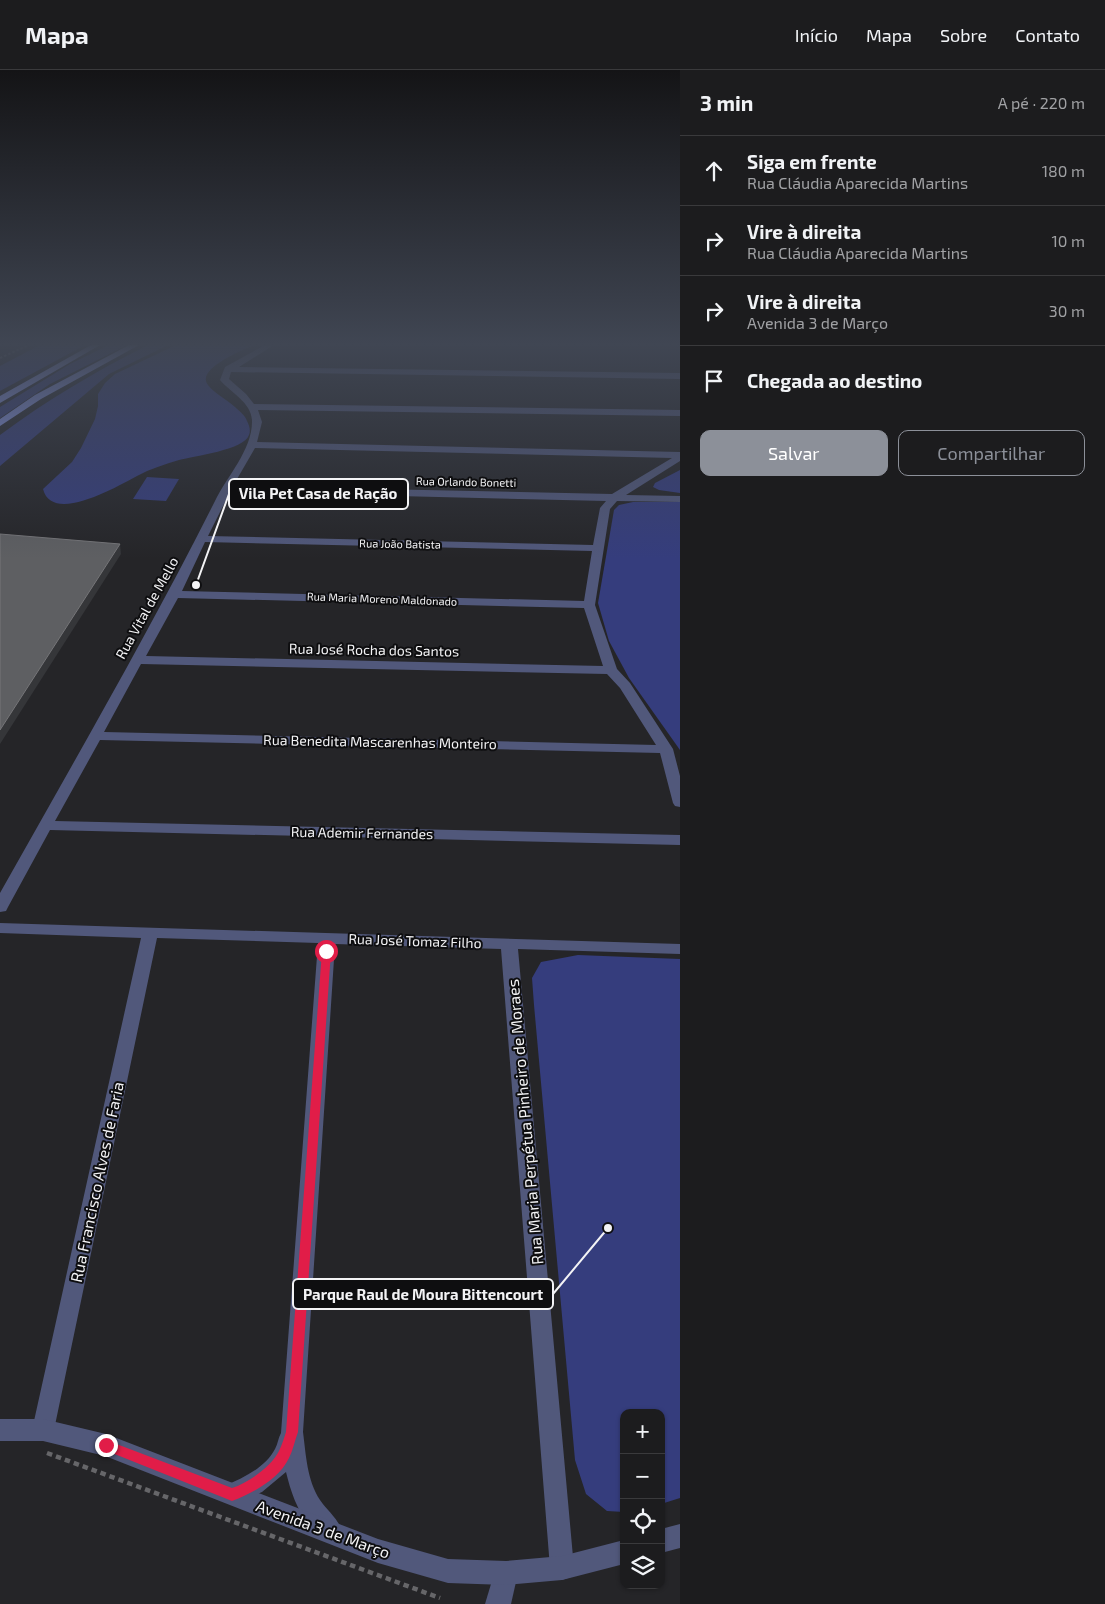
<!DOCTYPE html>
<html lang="pt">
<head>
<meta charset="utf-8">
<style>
  :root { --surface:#1c1c1e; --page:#29292b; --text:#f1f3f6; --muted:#a0a1a4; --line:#3a3a3c; --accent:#8c9099 }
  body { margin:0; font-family:"Exo 2",sans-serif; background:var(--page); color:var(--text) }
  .controls { position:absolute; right:15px; bottom:15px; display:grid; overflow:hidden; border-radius:10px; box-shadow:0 1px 4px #0004 }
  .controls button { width:45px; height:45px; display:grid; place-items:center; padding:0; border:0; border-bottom:1px solid var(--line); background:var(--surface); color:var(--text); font:25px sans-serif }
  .stop { position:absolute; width:15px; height:15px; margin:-11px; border:4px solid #e11d48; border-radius:50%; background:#fff }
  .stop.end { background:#e11d48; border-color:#fff; box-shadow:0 1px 5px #0008 }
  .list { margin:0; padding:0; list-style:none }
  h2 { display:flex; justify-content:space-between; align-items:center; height:65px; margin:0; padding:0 20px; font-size:21px }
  h2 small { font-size:16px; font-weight:400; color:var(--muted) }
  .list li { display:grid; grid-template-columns:32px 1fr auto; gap:15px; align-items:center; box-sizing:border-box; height:70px; padding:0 20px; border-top:1px solid var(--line) }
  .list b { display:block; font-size:19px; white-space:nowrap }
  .list p { margin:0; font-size:16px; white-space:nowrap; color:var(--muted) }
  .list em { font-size:16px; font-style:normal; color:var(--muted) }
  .actions { display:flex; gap:10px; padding:15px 20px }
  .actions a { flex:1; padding:11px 0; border:1px solid var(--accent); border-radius:10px; text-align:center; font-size:18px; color:var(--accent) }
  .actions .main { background:var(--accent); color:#fff }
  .icon { flex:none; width:28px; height:28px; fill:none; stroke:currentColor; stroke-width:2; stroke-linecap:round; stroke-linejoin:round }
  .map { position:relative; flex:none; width:680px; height:1534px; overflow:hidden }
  header { display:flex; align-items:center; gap:30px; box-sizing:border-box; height:70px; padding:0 25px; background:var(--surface); border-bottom:1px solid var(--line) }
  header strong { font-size:24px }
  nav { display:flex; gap:28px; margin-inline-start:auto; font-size:18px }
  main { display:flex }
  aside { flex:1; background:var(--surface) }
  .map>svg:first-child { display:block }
</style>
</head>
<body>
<header>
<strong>Mapa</strong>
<nav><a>Início</a><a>Mapa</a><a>Sobre</a><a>Contato</a></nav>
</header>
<main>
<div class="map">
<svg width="680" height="1534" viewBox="0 0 680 1534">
  <rect width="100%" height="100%" fill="#252528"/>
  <g fill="#353d7d">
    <path d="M40 275H85L0 321V296Z"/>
    <path d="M109 275H127L50 314 0 348V337L70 294Z"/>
    <path d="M148 275H168L109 304 0 396V365C47 330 96 301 148 275Z"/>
    <path d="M176 275H255C244 279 195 299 208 315 213 322 227 330 235 337 239 341 245 345 247 351 249 355 251 360 249 365 244 380 194 386 179 390 165 394 150 399 137 406 118 416 52 455 43 419L72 392 81 378 95 349 98 336V324L105 313 115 304Z"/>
    <path d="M680 400V423L659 420 653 417 655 413Z"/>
    <path d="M147 407 179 409 166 431 133 429Z"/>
    <path d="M633 432H680V680L629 608 609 571 598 533 614 440 619 435Z"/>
    <path d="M578 885 680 889V1428L661 1434V1343H624V1442L607 1441 586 1424 575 1390 534 935 532 908 541 892Z"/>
  </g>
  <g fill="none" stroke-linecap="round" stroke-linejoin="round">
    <path stroke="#666669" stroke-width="2" stroke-dasharray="2.5 2" stroke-linecap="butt" d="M0 288 29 275"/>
    <path stroke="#666669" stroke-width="4.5" stroke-dasharray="5.5 4" stroke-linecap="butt" d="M47 1383 440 1528"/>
    <g fill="#51587b" fill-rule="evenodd">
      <path d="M265 275H274L239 297 680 303V309L231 302 229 309 246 324 254 334 680 340V346L258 340 262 352 257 372 680 382V391L626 425 680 426V432L617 431 610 439 595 535 617 599 630 613 673 679 680 706V737L675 736 673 733 660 683 100 670 55 751 680 765V775L50 760 8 837 6 841 0 842V823C73 693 147 566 215 431 227 406 253 379 252 350 251 332 230 322 220 310L225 297ZM255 378 672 388 612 424 233 416ZM230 422 606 431 600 438 593 475 208 466ZM205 472 592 481 584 531 182 521ZM178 528 584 538 603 596 146 586ZM141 594 607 604 620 618 656 675 104 662Z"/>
      <path d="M0 853 680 874V884L518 879 574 1498 571 1507 562 1510 553 1507 550 1498 501 879 335 874 303 1362C306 1385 307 1410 320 1430 327 1440 336 1447 341 1458L338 1466 329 1470C303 1459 292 1427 286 1402L262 1422 232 1435 224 1432 220 1424 224 1416C243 1408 265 1398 275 1379 278 1374 278 1368 281 1363L318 873 157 868 54 1360 51 1367 43 1371 35 1367 32 1360 141 868 0 863Z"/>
      <path d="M506 1491 515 1494 518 1503 511 1534H485L497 1494Z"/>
    </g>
    <g fill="#51587b" fill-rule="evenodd">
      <path d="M0 1349H43L106 1364 378 1469 448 1489 506 1491 562 1486 624 1470V1494L562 1510 506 1515 448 1513 378 1493 105 1386 43 1371H0Z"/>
      <path d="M680 1454V1478L661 1483V1459Z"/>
    </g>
    <g fill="#8c9cf2" fill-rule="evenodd">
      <path d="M91 275H100L0 333V326Z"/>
      <path d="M129 275H139L41 329 0 356V349L35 325Z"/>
    </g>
  </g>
  <path fill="#353639" d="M120 474 121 484 0 674V660Z"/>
  <path fill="#5e5f62" stroke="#767679" d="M0 464 120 474 0 660Z"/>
  <linearGradient id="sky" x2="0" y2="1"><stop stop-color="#141416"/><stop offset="0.56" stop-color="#404653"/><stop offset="1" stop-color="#404653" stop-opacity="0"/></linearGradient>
  <rect width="680" height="489" fill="url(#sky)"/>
  <path fill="#e11d48" d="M326 878 331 881 298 1362C295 1370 293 1380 289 1388 279 1409 253 1423 232 1431L102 1379 100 1375 102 1371 106 1370 232 1418C248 1413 271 1397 279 1381 282 1375 284 1368 286 1362L322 881Z"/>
  <g text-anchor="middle" stroke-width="4" stroke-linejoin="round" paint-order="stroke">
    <g font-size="11" fill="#f3f3f5" stroke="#0e0e10">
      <text transform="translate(466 412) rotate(1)" y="4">Rua Orlando Bonetti</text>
      <text transform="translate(400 474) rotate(1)" y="4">Rua João Batista</text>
      <text transform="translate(382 529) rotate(2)" y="4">Rua Maria Moreno Maldonado</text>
    </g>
    <g font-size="14" fill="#f3f3f5" stroke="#0e0e10">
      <text transform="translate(147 538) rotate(-61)" y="5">Rua Vital de Mello</text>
      <text transform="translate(374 580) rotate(1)" y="5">Rua José Rocha dos Santos</text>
      <text transform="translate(380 672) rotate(1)" y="5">Rua Benedita Mascarenhas Monteiro</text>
      <text transform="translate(362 763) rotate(1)" y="5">Rua Ademir Fernandes</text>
      <text transform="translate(415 871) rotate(2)" y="5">Rua José Tomaz Filho</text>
    </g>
    <g font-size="16" fill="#f3f3f5" stroke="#0e0e10">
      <text transform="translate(525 1052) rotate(-95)" y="6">Rua Maria Perpétua Pinheiro de Moraes</text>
      <text transform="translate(97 1112) rotate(-78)" y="6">Rua Francisco Alves de Faria</text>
      <text transform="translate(323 1459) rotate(20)" y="6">Avenida 3 de Março</text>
    </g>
  </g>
  <path fill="none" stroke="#f3f3f5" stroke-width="2" d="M196 515L229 424M608 1158L553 1224"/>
  <g fill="#f3f3f5" stroke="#0e0e10" stroke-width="2">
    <circle cx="196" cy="515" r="5"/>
    <circle cx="608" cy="1158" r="5"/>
  </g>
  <g fill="#0e0e10" stroke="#f3f3f5" stroke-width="2">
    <rect x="229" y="409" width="179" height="30" rx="5"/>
    <rect x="293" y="1209" width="260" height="30" rx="5"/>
  </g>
  <g font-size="15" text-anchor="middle" font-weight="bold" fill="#f3f3f5">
    <text x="318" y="429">Vila Pet Casa de Ração</text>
    <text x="423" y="1230">Parque Raul de Moura Bittencourt</text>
  </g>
</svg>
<div class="controls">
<button>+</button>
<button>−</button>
<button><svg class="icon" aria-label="locate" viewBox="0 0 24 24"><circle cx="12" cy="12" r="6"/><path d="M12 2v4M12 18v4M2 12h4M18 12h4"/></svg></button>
<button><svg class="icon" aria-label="layers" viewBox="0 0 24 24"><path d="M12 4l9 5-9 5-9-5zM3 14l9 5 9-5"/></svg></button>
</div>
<div class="stop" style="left:326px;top:881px"></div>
<div class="stop end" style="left:106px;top:1375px"></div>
</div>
<aside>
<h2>3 min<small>A pé · 220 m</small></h2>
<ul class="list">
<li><svg class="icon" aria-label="ahead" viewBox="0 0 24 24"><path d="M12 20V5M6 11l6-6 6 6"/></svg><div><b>Siga em frente</b><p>Rua Cláudia Aparecida Martins</p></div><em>180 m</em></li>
<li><svg class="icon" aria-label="right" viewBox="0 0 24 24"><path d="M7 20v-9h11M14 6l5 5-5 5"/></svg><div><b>Vire à direita</b><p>Rua Cláudia Aparecida Martins</p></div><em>10 m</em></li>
<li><svg class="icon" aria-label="right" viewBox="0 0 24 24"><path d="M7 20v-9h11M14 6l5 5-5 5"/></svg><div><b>Vire à direita</b><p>Avenida 3 de Março</p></div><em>30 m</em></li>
<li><svg class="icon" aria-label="arrive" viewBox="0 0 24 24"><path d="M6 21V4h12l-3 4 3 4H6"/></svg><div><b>Chegada ao destino</b></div></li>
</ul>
<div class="actions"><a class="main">Salvar</a><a>Compartilhar</a></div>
</aside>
</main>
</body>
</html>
